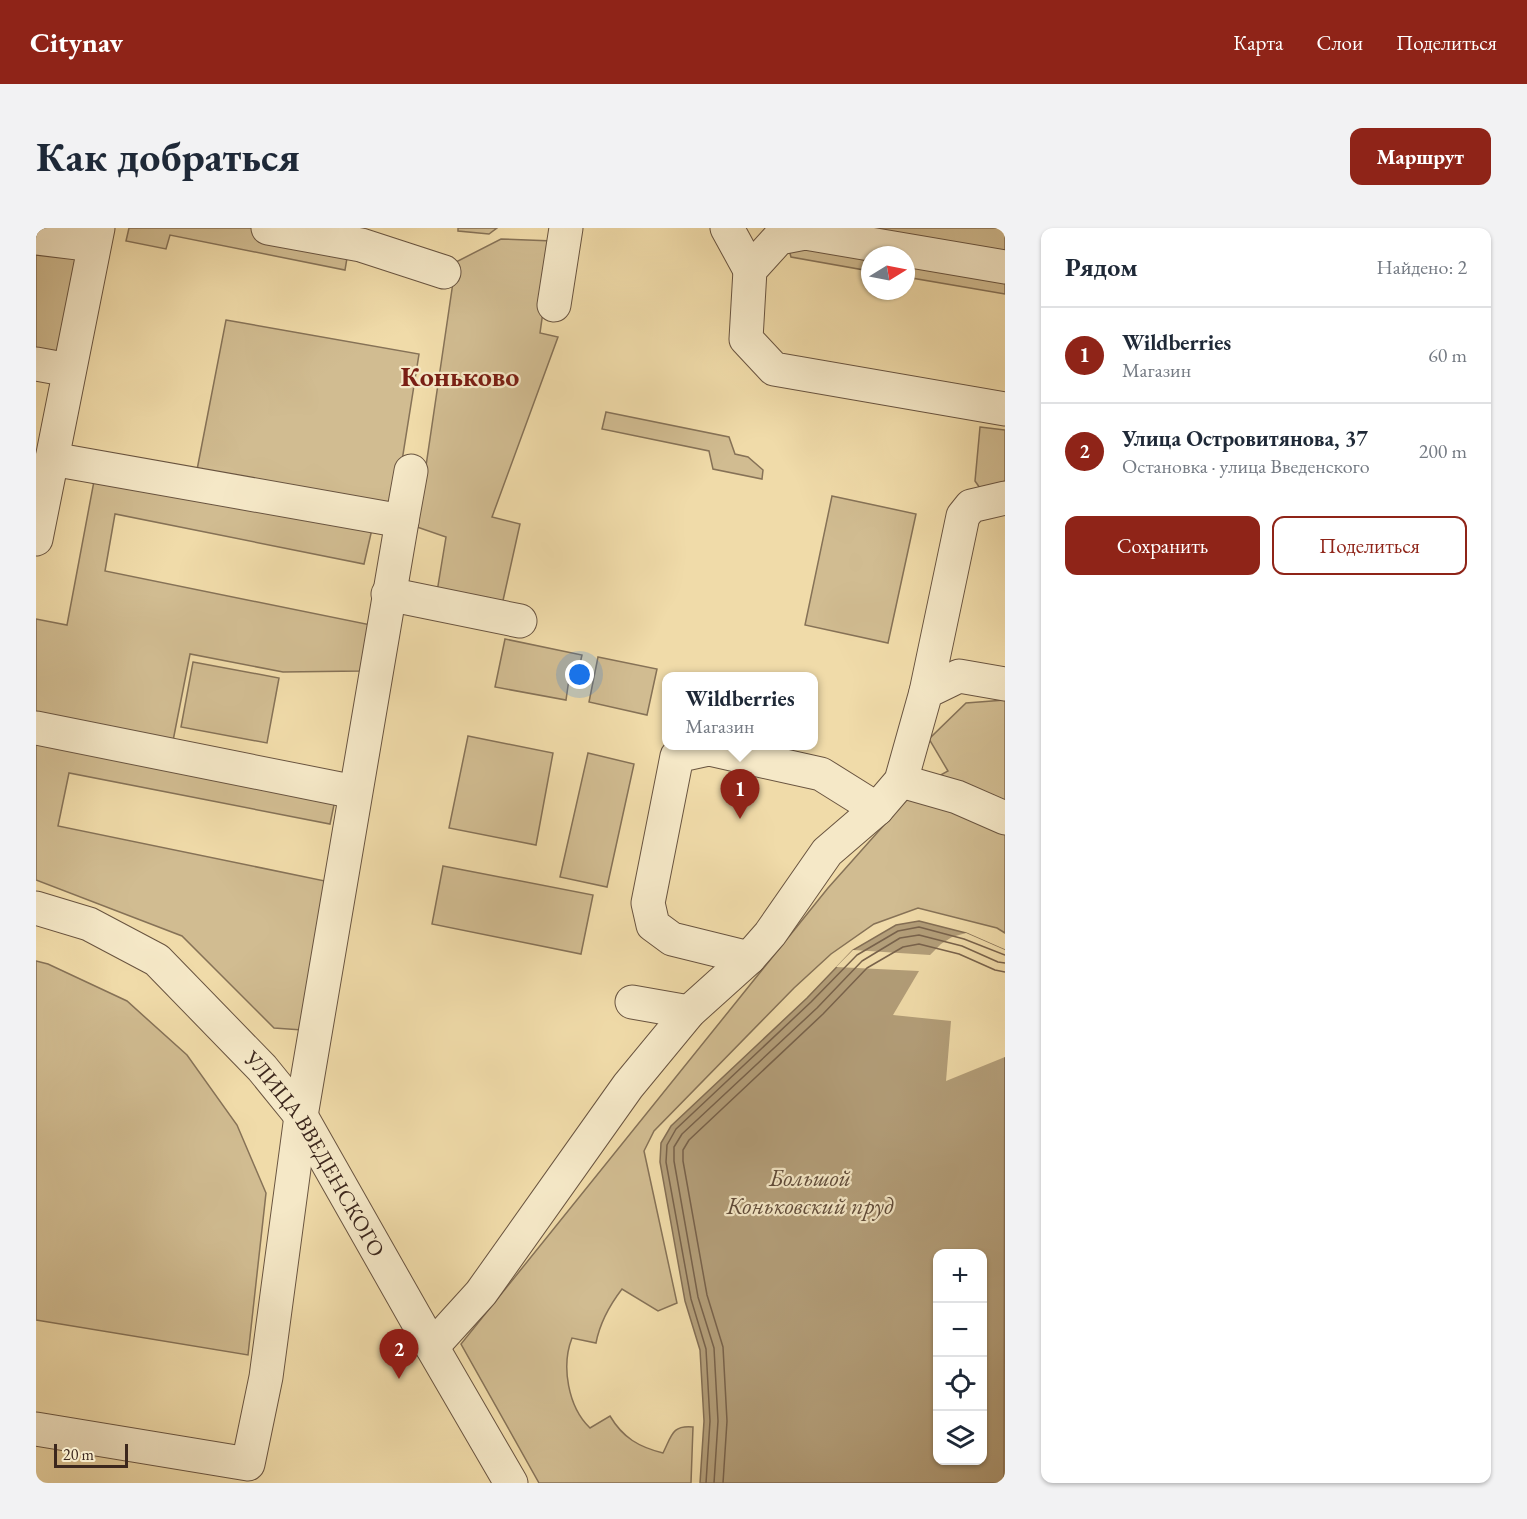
<!DOCTYPE html>
<html lang="ru">
<head>
<meta charset="utf-8">
<style>
  :root { --surface:#fff; --page:#f2f2f3; --text:#1f2937; --muted:#747a83; --line:#e0e1e3; --accent:#8f2418 }
  body { margin:0; font-family:"EB Garamond",serif; background:var(--page); color:var(--text) }
  .controls { position:absolute; right:18px; bottom:18px; display:grid; overflow:hidden; border-radius:12px; box-shadow:0 2px 4px #0004 }
  .controls button { width:54px; height:54px; display:grid; place-items:center; padding:0; border:0; border-bottom:2px solid var(--line); background:var(--surface); color:var(--text); font:30px sans-serif }
  .compass { position:absolute; left:825px; top:18px; width:54px; height:54px; border-radius:50%; background:var(--surface); box-shadow:0 2px 4px #0004; rotate:80deg }
  .scale { position:absolute; left:18px; bottom:15px; width:74px; box-sizing:border-box; padding-left:6px; border:3px solid #3c271d; border-top:0; font-size:16px; line-height:21px; white-space:nowrap; color:#3c271d; -webkit-text-stroke:4px #f5e8c7; paint-order:stroke }
  .you { position:absolute; left:544px; top:447px; width:21px; height:21px; margin:-15px; border:4px solid #fff; border-radius:50%; background:#1a73e8; box-shadow:0 0 0 9px #1a73e833 }
  .badge { display:grid; place-items:center; width:39px; height:39px; border-radius:50%; background:var(--accent); color:#fff; font-size:20px; font-weight:700 }
  .pin { position:absolute; translate:-50% -50px; filter:drop-shadow(0 2px 3px #0008) }
  .pin::after { content:''; position:absolute; top:32px; width:21px; height:18px; background:inherit; clip-path:polygon(0 0,100% 0,50% 100%) }
  .popup { position:absolute; left:626px; top:444px; width:156px; height:78px; box-sizing:border-box; display:grid; place-content:center; border-radius:12px; background:var(--surface); filter:drop-shadow(0 2px 4px #0005); font-size:20px; white-space:nowrap; color:var(--muted) }
  .popup b { font-size:22px; color:var(--text) }
  .popup::after { content:''; position:absolute; left:50%; top:100%; margin-left:-12px; border:12px solid transparent; border-top-color:var(--surface) }
  .list { margin:0; padding:0; list-style:none }
  h2 { display:flex; justify-content:space-between; align-items:center; height:78px; margin:0; padding:0 24px; font-size:26px }
  h2 small { font-size:20px; font-weight:400; color:var(--muted) }
  .list li { display:grid; grid-template-columns:39px 1fr auto; gap:18px; align-items:center; box-sizing:border-box; height:96px; padding:0 24px; border-top:2px solid var(--line) }
  .list b { display:block; font-size:22px; white-space:nowrap }
  .list p { margin:0; font-size:20px; white-space:nowrap; color:var(--muted) }
  .list em { font-size:20px; font-style:normal; color:var(--muted) }
  .actions { display:flex; gap:12px; padding:18px 24px }
  .actions a { flex:1; padding:14px 0; border:2px solid var(--accent); border-radius:12px; text-align:center; font-size:21px; color:var(--accent) }
  .actions .main { background:var(--accent); color:#fff }
  .icon { flex:none; width:33px; height:33px; fill:none; stroke:currentColor; stroke-width:2; stroke-linecap:round; stroke-linejoin:round }
  .map { position:relative; flex:none; width:969px; height:1255px; overflow:hidden; border-radius:12px }
  header { display:flex; align-items:center; gap:36px; box-sizing:border-box; height:84px; padding:0 30px; background:var(--accent); color:#fff }
  header strong { font-size:28px }
  nav { display:flex; gap:33px; margin-inline-start:auto; font-size:21px }
  .intro { display:flex; align-items:center; justify-content:space-between; box-sizing:border-box; height:144px; padding:0 36px }
  h1 { margin:0; font-size:42px }
  .button { padding:15px 27px; border-radius:12px; background:var(--accent); color:#fff; font-size:21px; font-weight:700 }
  main { display:flex; gap:36px; padding:0 36px }
  aside { flex:1; background:var(--surface); border-radius:12px; box-shadow:0 2px 4px #0004 }
  .map>svg:first-child { display:block }
</style>
</head>
<body>
<header>
<strong>Citynav</strong>
<nav><a>Карта</a><a>Слои</a><a>Поделиться</a></nav>
</header>
<div class="intro"><h1>Как добраться</h1><a class="button">Маршрут</a></div>
<main>
<div class="map">
<svg width="969" height="1255" viewBox="0 0 969 1255">
  <rect width="100%" height="100%" fill="#f0dba9"/>
  <filter id="stains"><feTurbulence type="fractalNoise" baseFrequency=".00333" numOctaves="4"/><feColorMatrix values="0 0 0 0 .2 0 0 0 0 .09 0 0 0 0 .02 0 0 0 .5 -.17"/></filter>
  <radialGradient id="worn" r=".72"><stop offset=".6" stop-color="#630" stop-opacity="0"/><stop offset="1" stop-color="#630" stop-opacity=".3"/></radialGradient>
  <g fill="#d1bc91" stroke="#867257" stroke-width="1.5">
    <path d="M0 0H47L23 129 0 125Z"/>
    <path d="M93 0H316L309 42 134 7 130 21 90 13Z"/>
    <path d="M422 0H461L453 6 422 3Z"/>
    <path d="M747 0H969V66L870 49V27H834V43L755 29Z"/>
    <path d="M465 11 517 13 504 105 522 109 456 289 484 296 466 377 401 364 410 309 381 299 420 34Z"/>
    <path d="M190 92 383 126 358 283 160 247Z"/>
    <path d="M570 184 693 209 699 226 712 229 727 242 726 251 677 241 673 223 566 201Z"/>
    <path d="M944 199 969 202V253L946 263 939 253Z"/>
    <path d="M58 253 336 301 328 336 79 286 69 343 335 397 325 443 247 444 154 426 136 518 0 490V391L31 397Z"/>
    <path d="M796 268 880 286 852 415 769 397Z"/>
    <path d="M469 411 546 427 542 445 534 444 530 472 459 459Z"/>
    <path d="M562 429 621 441 611 487 553 474Z"/>
    <path d="M157 434 243 450 231 515 145 499Z"/>
    <path d="M969 472V705L961 700 882 680 838 696 795 726 758 760 618 903 608 923 641 1075 622 1083 586 1061C573 1078 564 1094 560 1115L536 1110C525 1138 532 1179 554 1200L574 1188C587 1210 603 1219 627 1225 636 1207 636 1197 657 1199L655 1255H503L425 1116 792 660 881 560 912 543 893 511 930 475Z"/>
    <path d="M432 508 517 525 500 617 413 600Z"/>
    <path d="M0 511 299 572 294 596 33 545 22 598 289 653 266 802 238 800 146 708 0 652Z"/>
    <path d="M552 525 598 536 571 659 524 649Z"/>
    <path d="M407 638 557 667 545 726 396 696Z"/>
    <path d="M0 733 12 736 91 773 151 827 201 897 230 965 212 1127 0 1092Z"/>
  </g>
  <path fill="#b39e79" stroke="#836e54" stroke-width="1.5" fill-rule="evenodd" d="M883 693 930 705 969 722 968 1255H664L668 1193 664 1122 649 1073 624 934 625 915 635 898 771 770 817 722 860 697ZM902 1026H946V1232H902Z"/>
  <path fill="#f0dba9" d="M930 705 969 722V829L910 853 915 793 857 787 883 743 800 739 817 722 894 727 905 716 916 709Z"/>
  <g fill="none" stroke-linecap="round" stroke-linejoin="round">
    <g stroke="#78624b" stroke-width="1.5">
      <path d="M670 1255 674 1193 670 1121 655 1071 630 934 631 917 640 901 775 774 821 727 862 703 883 699 928 711 969 727"/>
      <path d="M678 1255 682 1193 678 1120 662 1069 638 933V919L646 906 781 780 826 733 864 710 883 707 926 718 962 734 969 735"/>
      <path d="M687 1255 691 1193 687 1119 671 1067 647 933V922L653 912 787 786 831 740 867 719 883 716 923 726 959 742 969 744"/>
    </g>
    <defs>
      <g id="minor">
        <path d="M232 0 325 17 408 44"/>
        <path d="M691 0 714 42"/>
        <path d="M0 10 58 17"/>
        <path d="M969 39 769 5 743 10 714 42 710 111 738 141 969 181"/>
        <path d="M518 77 530 0"/>
        <path d="M0 136 33 142"/>
        <path d="M366 293 375 243"/>
        <path d="M0 311 16 231"/>
        <path d="M352 366 484 393"/>
        <path d="M890 464 927 288 935 278 969 270"/>
        <path d="M0 500 319 564"/>
        <path d="M865 553 921 569 969 590"/>
        <path id="s1" d="M0 680 53 696 121 732 226 840 265 888 396 1119 475 1255"/>
        <path d="M713 730 636 711 617 697 612 675 641 528 673 521 785 546 841 581"/>
        <path d="M596 774 653 784"/>
        <path d="M396 1119 445 1065 592 858 653 784 713 730 734 706 791 624 841 581 865 553 890 464 923 448 969 456"/>
        <path d="M0 1201 212 1236 230 1149 265 888 366 293 16 231 62 0"/>
      </g>
    </defs>
    <use href="#minor" stroke="#695440" stroke-width="35"/>
    <use href="#minor" stroke="#f5e8c7" stroke-width="33"/>
  </g>
  <g text-anchor="middle" stroke-width="4.5" stroke-linejoin="round" paint-order="stroke">
    <g font-size="22" fill="#3c271d" stroke="#f5e8c7">
      <text dy="8" stroke="none"><textPath href="#s1" startOffset="384">УЛИЦА ВВЕДЕНСКОГО</textPath></text>
    </g>
    <g font-size="24" font-style="italic" fill="#604b39" stroke="#f5e8c7">
      <text x="774" y="958">Большой<tspan x="774" dy="28">Коньковский пруд</tspan></text>
    </g>
    <g font-size="28" font-weight="bold" fill="#7a1f14" stroke="#f5e8c7">
      <text x="424" y="158">Коньково</text>
    </g>
  </g>
  <rect width="100%" height="100%" filter="url(#stains)"/>
  <rect width="100%" height="100%" fill="url(#worn)"/>
</svg>
<div class="controls">
<button>+</button>
<button>−</button>
<button><svg class="icon" aria-label="locate" viewBox="0 0 24 24"><circle cx="12" cy="12" r="6"/><path d="M12 2v4M12 18v4M2 12h4M18 12h4"/></svg></button>
<button><svg class="icon" aria-label="layers" viewBox="0 0 24 24"><path d="M12 4l9 5-9 5-9-5zM3 14l9 5 9-5"/></svg></button>
</div>
<svg class="compass" viewBox="-18 -18 36 36"><path d="M0-13l5 13h-10z" fill="#e53935"/><path d="M0 13l5-13h-10z" fill="#747a83"/></svg>
<div class="scale">20 m</div>
<div class="you"></div>
<div class="pin badge" style="left:704px;top:591px">1</div>
<div class="popup"><b>Wildberries</b>Магазин</div>
<div class="pin badge" style="left:363px;top:1151px">2</div>
</div>
<aside>
<h2>Рядом<small>Найдено: 2</small></h2>
<ul class="list">
<li><span class="badge">1</span><div><b>Wildberries</b><p>Магазин</p></div><em>60 m</em></li>
<li><span class="badge">2</span><div><b>Улица Островитянова, 37</b><p>Остановка · улица Введенского</p></div><em>200 m</em></li>
</ul>
<div class="actions"><a class="main">Сохранить</a><a>Поделиться</a></div>
</aside>
</main>
</body>
</html>
